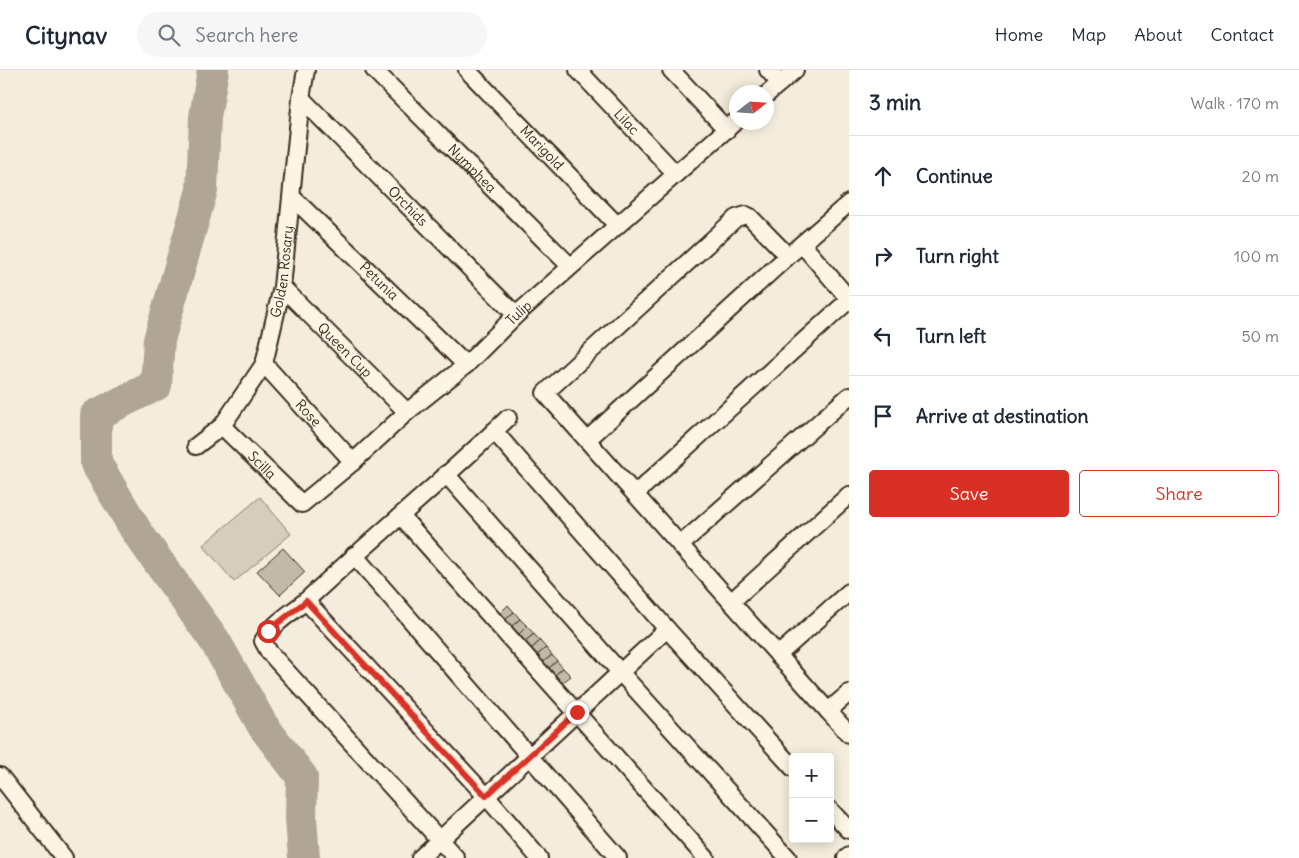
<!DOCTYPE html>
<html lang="en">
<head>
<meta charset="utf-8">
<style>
  :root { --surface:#fff; --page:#f6f6f7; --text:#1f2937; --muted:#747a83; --line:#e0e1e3; --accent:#d93025 }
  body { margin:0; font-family:Delius,sans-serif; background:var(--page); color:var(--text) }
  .controls { position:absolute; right:15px; bottom:15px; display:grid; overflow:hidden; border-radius:5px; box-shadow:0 2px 12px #0003 }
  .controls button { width:45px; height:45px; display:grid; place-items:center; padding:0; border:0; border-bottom:1px solid var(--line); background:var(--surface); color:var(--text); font:25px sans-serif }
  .compass { position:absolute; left:729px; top:15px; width:45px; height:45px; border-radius:50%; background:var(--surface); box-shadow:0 2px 12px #0003; rotate:73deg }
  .stop { position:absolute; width:15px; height:15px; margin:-11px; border:4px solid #d93025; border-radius:50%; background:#fff }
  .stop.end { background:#d93025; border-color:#fff; box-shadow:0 1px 5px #0008 }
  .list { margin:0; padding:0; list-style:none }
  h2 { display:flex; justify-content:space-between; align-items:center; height:65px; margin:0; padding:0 20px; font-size:21px }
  h2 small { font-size:16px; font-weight:400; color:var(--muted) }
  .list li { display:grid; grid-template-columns:32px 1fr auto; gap:15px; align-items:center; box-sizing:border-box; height:80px; padding:0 20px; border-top:1px solid var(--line) }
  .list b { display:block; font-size:19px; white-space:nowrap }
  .list em { font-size:16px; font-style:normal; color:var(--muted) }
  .actions { display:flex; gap:10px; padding:15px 20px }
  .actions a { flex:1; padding:11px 0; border:1px solid var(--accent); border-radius:5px; text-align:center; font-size:18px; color:var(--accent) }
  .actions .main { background:var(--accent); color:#fff }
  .icon { flex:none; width:28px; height:28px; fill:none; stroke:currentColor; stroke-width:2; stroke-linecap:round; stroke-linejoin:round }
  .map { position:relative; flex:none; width:849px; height:788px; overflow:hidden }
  header { display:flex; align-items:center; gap:30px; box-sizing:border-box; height:70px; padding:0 25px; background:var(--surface); border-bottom:1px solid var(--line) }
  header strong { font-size:24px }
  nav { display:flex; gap:28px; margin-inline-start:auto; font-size:18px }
  .search { width:350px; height:45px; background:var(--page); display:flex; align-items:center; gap:12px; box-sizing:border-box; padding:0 18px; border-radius:28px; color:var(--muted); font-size:19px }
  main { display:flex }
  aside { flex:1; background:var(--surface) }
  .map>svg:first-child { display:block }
</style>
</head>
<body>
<header>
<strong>Citynav</strong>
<div class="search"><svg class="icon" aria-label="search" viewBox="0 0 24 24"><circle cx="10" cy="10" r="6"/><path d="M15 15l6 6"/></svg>Search here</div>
<nav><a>Home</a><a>Map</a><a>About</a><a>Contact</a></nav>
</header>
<main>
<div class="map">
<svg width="849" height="788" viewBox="0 0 849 788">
  <rect width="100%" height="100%" fill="#f4eddd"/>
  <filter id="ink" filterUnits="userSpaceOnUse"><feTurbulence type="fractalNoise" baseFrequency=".02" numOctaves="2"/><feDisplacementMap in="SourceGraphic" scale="10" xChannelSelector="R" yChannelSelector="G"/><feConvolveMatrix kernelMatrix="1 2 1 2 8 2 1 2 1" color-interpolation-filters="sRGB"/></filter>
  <g filter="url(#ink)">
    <path fill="#d6cdbd" stroke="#887c6e" d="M260 427 291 464 234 512 203 475Z"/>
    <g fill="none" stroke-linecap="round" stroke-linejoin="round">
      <path stroke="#b0a596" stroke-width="32" d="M213 0 205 47 202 120 159 270 156 315 96 345V393L137 462 215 571 263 656 302 707 301 748 304 788"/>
    </g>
    <g fill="#c3b9aa" stroke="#3b2a1e">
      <path d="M283 478 305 502 280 525 257 501Z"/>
      <path d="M508 535 514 542 505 550 499 544Z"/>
      <path d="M514 542 520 549 511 557 505 550Z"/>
      <path d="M520 549 527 556 518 565 511 557Z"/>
      <path d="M527 556 534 564 524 572 518 565Z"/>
      <path d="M534 564 540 571 531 579 524 572Z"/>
      <path d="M540 571 546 578 536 586 531 579Z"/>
      <path d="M546 578 552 585 542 593 536 586Z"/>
      <path d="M552 585 557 591 548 599 542 593Z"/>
      <path d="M557 591 563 598 554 606 548 599Z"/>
      <path d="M563 598 571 606 561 614 554 606Z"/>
    </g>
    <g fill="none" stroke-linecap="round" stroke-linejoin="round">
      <defs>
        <g id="minor">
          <path id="s1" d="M374 0 570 196"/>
          <path id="s2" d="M467 0 617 155"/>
          <path id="s3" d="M578 0 676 104"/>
          <path d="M671 0 727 60"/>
          <path d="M768 0 780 13"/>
          <path d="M766 25 795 0"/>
          <path id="s4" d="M301 28 516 245"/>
          <path id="s5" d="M292 127 466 295"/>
          <path d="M802 174 849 229"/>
          <path d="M788 186 849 133"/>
          <path id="s6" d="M282 217 407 342"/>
          <path id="s7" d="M264 294 353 392"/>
          <path id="s8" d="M222 356 302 434 353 392 407 342 466 295 516 245 736 51"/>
          <path d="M494 361 667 559 793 698"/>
          <path d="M587 370 788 186 750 147 746 145 736 148 545 323C640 429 734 535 828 641L849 664"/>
          <path id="s9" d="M196 376 222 356 264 294 282 217 301 28 306 0"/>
          <path d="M446 404 620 602 788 788"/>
          <path d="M635 424 849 230"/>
          <path d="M401 446 706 788"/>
          <path d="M680 475 849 326"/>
          <path d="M354 485 618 788"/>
          <path d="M306 531 486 726 539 788"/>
          <path d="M731 532 849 425"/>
          <path d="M778 585 849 522"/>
          <path d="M828 641 849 623"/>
          <path d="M0 706 64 788"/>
          <path d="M830 740 849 760"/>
          <path d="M420 788 667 559"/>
          <path d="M456 788 269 582 263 571C273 552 294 542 310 527 375 466 444 410 508 348"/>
          <path d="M846 788 849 785"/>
        </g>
      </defs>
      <use href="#minor" stroke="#3b2a1e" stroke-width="20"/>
      <use href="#minor" stroke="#fcf5e5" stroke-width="16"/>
    </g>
  </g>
  <g fill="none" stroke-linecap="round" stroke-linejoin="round" filter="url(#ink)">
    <path stroke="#d93025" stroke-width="6" d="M268 561 306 531 486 726 577 642"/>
  </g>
  <g text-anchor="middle" stroke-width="4" stroke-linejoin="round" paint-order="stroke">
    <g font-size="14" fill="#3b2a1e" stroke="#fcf5e5">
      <text dy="5" stroke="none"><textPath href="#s3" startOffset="71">Lilac</textPath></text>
      <text dy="5" stroke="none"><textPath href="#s2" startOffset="108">Marigold</textPath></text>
      <text dy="5" stroke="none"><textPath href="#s1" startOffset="139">Nymphea</textPath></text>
      <text dy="5" stroke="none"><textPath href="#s4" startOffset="152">Orchids</textPath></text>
      <text dy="5" stroke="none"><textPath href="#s9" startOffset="202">Golden Rosary</textPath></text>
      <text dy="5" stroke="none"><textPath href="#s5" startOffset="121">Petunia</textPath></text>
      <text dy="5" stroke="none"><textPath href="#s8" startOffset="401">Tulip</textPath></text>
      <text dy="5" stroke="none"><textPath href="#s6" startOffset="89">Queen Cup</textPath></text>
      <text dy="5" stroke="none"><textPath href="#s7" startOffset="66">Rose</textPath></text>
      <text dy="5" stroke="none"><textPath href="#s8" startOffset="56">Scilla</textPath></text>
    </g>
  </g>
</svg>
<div class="controls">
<button>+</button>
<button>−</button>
</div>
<svg class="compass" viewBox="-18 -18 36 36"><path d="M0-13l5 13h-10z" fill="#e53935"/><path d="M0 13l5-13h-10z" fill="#747a83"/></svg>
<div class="stop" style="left:268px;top:561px"></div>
<div class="stop end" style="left:577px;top:642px"></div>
</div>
<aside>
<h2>3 min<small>Walk · 170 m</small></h2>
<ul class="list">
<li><svg class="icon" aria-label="ahead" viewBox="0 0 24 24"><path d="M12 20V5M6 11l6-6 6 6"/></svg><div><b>Continue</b></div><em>20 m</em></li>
<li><svg class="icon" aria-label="right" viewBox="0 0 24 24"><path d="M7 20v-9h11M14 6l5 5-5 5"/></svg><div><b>Turn right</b></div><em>100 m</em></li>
<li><svg class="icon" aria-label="left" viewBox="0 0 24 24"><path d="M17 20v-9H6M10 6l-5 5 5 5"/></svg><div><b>Turn left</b></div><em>50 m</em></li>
<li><svg class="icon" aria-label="arrive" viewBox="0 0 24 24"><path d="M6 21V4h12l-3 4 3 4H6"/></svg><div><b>Arrive at destination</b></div></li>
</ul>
<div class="actions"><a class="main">Save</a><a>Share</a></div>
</aside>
</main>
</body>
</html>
